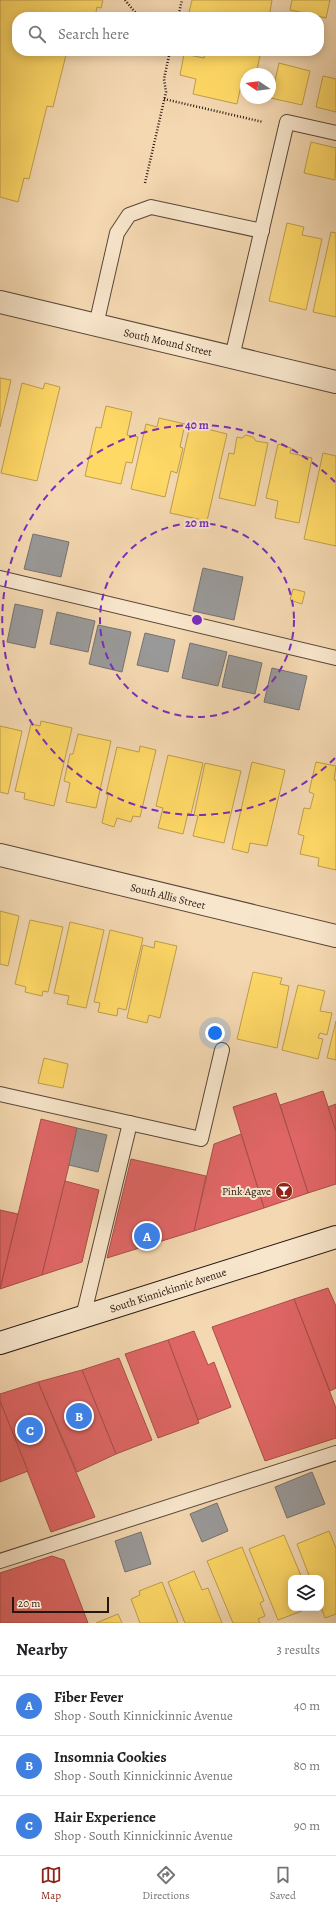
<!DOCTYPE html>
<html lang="en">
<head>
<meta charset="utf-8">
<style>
  :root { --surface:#fff; --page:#f2f2f2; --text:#202124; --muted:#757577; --line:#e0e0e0; --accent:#8f2418 }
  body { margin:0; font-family:Alegreya,serif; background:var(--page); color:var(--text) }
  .controls { position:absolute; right:12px; bottom:12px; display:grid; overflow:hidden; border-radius:8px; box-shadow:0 2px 10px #0003 }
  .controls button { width:36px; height:36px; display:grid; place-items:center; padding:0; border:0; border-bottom:1px solid var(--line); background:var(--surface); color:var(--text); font:20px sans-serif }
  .compass { position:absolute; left:240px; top:68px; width:36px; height:36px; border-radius:50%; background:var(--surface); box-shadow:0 2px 10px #0003; rotate:283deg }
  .scale { position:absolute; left:12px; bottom:10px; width:97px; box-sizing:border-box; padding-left:4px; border:2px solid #251610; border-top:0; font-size:11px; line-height:14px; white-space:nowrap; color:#251610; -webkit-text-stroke:3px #f8e6cc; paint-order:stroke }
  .you { position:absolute; left:215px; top:1033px; width:14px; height:14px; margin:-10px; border:3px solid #fff; border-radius:50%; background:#1a73e8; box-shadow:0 0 0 6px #1a73e833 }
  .badge { display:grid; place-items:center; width:26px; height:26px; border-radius:50%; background:var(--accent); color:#fff; font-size:13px; font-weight:700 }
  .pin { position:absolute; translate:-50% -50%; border:2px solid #fff; box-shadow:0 1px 4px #0006 }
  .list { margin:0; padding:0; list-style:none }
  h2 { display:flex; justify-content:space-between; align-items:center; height:52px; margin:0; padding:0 16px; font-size:17px }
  h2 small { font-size:13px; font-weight:400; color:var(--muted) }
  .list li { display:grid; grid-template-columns:26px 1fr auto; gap:12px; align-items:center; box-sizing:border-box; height:60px; padding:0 16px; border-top:1px solid var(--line) }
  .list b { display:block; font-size:15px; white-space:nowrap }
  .list p { margin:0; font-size:13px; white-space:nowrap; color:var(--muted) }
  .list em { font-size:13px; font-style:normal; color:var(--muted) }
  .icon { flex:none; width:22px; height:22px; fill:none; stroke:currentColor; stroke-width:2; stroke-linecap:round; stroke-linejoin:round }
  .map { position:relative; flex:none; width:336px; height:1623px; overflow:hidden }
  .search { position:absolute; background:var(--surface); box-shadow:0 2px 10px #0003; left:12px; right:12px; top:12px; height:44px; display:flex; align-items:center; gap:10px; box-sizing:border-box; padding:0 14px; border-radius:16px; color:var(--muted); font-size:15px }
  .sheet { height:232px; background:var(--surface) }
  nav { display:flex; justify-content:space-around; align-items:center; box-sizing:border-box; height:56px; border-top:1px solid var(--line); background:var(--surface); font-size:11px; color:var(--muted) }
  nav a { display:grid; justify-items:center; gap:2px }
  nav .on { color:var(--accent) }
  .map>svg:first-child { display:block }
</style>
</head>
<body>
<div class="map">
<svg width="336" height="1623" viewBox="0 0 336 1623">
  <rect width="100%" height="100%" fill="#f4d8b1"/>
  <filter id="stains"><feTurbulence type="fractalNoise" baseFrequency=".005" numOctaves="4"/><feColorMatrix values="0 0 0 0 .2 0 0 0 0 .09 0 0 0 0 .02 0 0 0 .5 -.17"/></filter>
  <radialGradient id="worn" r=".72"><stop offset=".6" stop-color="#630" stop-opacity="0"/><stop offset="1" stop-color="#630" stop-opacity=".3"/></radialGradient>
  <g fill="#ffd966" stroke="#be9e4c">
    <path d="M0 0H103L101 8 97 7 95 17H17V51H67L53 107 47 106 29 179 24 178 18 202 0 197Z"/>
    <path d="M192 0H272L269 17H188Z"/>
    <path d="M292 0H330L326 18 290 10Z"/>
    <path d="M206 51H261L256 74H246V77L243 76 237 104 193 94 196 79 180 75 184 54 204 58Z"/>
    <path d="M279 63 310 71 302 105 271 98Z"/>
    <path d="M323 76 336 79V112L316 107Z"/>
    <path d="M311 142 336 148 335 180 304 173Z"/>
    <path d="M287 223 304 227 302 235 322 239 306 310 269 301Z"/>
    <path d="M331 232 336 233V317L313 312Z"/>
    <path d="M0 378 11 380 0 427Z"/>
    <path d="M22 383 43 389 45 383 60 387 37 481 1 473Z"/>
    <path d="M106 406 132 412 127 435 138 437 132 463 126 462 121 484 85 476 96 427 101 428Z"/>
    <path d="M159 418 185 424 180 447 183 448 177 473 171 471 165 497 131 489 146 424 157 427Z"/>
    <path d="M191 421 204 424 203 428 227 434 207 521 170 513Z"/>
    <path d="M246 435 253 437 256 441 268 443 255 506 219 498 229 453 234 454 237 437 242 438Z"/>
    <path d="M278 444 291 448 290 453 312 458 299 523 275 518 278 501 266 498Z"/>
    <path d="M323 453 336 456V546L304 539Z"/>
    <path d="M293 589 305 592 302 604 290 600Z"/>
    <path d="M41 721 72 728 54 806 24 799 25 793 15 791 31 724 40 726Z"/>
    <path d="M0 726 22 731 8 794 0 792Z"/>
    <path d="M78 734 111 741 96 808 66 802 70 783 64 781 70 754H73Z"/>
    <path d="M140 746 156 750 140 817 133 816 131 822 117 818 114 827 102 823 108 795 106 794 117 747 139 752Z"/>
    <path d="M168 755 203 763 191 814 188 813 183 834 158 828 163 808 156 806Z"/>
    <path d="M252 762 285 770 267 846 250 843 248 853 232 849Z"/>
    <path d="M316 762 336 766 334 780H336V870L318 866 319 858 300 854 304 836 298 834 304 808 310 809 314 794 309 792Z"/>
    <path d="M205 763 241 771 224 843 193 836 198 816 194 815Z"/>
    <path d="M0 911 19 916 8 966 0 964Z"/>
    <path d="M30 920 63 927 48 992 43 991 42 996 25 992 26 987 15 984Z"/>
    <path d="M70 922 104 930 86 1008 67 1004 69 996 54 993Z"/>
    <path d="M110 930 143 938 126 1010 118 1008 117 1016 98 1012 100 1003 94 1002Z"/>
    <path d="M155 941 177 946 160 1018 149 1015 147 1023 127 1018 143 945 154 948Z"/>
    <path d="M253 972 282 978 280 984 289 986 277 1048 237 1039Z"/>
    <path d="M298 985 325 991 320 1011 332 1013 327 1035 320 1033 318 1038 323 1039 318 1059 282 1050Z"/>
    <path d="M336 1021V1060L327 1058Z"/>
    <path d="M44 1058 68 1064 63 1088 38 1083Z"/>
    <path d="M329 1531 336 1548V1614L325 1618 321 1607V1578H310L297 1544Z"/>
    <path d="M284 1535 302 1578H291V1608H301L302 1611 278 1620 249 1549Z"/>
    <path d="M242 1547 264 1601 260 1603 265 1616 258 1619 260 1623H233L207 1561Z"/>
    <path d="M194 1571 202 1590 208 1588 222 1623H185L168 1582Z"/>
    <path d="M162 1582 178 1623H140L131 1599 140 1595 139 1591Z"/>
    <path d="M118 1614 122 1623H96Z"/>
  </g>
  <g fill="#e06666" stroke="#a84e4c">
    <path d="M323 1091 336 1131V1184L308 1193 280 1105Z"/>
    <path d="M276 1093 308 1193 264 1208 233 1107Z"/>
    <path d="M336 1104V1131L328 1107Z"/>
    <path d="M41 1119 77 1128 69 1165 42 1275 0 1289Z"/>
    <path d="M241 1134 264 1208 194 1231 214 1144Z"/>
    <path d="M131 1159 206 1176 194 1231 107 1258Z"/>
    <path d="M65 1181 99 1190 82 1262 42 1275Z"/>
    <path d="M0 1210 18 1214 0 1288Z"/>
    <path d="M328 1288 336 1306V1388L330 1391 294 1299Z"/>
    <path d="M294 1299 336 1408V1438L265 1461 212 1327Z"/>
    <path d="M194 1331 208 1365 214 1362 231 1407 198 1420 168 1340Z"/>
    <path d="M168 1340 199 1423 158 1438 125 1354Z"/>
    <path d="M119 1358 152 1440 116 1454 82 1370Z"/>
    <path d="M82 1370 116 1454 77 1472 38 1382Z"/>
    <path d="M38 1382 95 1517 51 1532 0 1401V1394Z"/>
    <path d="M0 1401 28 1471 0 1482Z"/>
    <path d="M52 1556 64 1560 88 1623H0V1573Z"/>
  </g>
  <g fill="#999" stroke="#767270">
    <path d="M33 534 69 542 61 577 24 569Z"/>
    <path d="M203 568 243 577 234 620 193 611Z"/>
    <path d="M15 604 43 610 35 648 7 642Z"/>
    <path d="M57 612 95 621 88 652 50 644Z"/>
    <path d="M98 625 131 632 122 672 89 664Z"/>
    <path d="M145 633 175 640 168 672 137 665Z"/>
    <path d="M190 643 227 652 218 686 182 678Z"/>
    <path d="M229 655 262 663 255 694 222 687Z"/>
    <path d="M272 668 307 676 299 710 264 702Z"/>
    <path d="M77 1128 107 1135 98 1172 69 1165Z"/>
    <path d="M312 1472 325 1504 287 1518 275 1487Z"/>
    <path d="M217 1503 228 1531 202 1542 190 1514Z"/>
    <path d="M141 1532 151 1564 125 1572 115 1541Z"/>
  </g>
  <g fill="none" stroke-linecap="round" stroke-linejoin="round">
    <defs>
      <g id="lane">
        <path d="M96 325 117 233 129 215 151 207 262 231"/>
        <path d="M232 357 287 122 336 133"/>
        <path d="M0 578 336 658"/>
        <path d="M0 1094 201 1139 222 1050"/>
        <path d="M83 1317 130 1123"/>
        <path d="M0 1561 336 1453"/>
      </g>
      <g id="street">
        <path d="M0 302 336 382"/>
        <path d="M0 855 336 936"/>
      </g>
      <path id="secondary" d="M0 1343 336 1237"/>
    </defs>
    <use href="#lane" stroke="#594638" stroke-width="16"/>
    <use href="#street" stroke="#594638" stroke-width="24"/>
    <use href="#secondary" stroke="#251610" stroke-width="24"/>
    <g stroke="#251610" stroke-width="2.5" stroke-dasharray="1 2" stroke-linecap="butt">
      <path d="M125 0 139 17"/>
      <path d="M178 17 182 0"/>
      <path d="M164 99 263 122"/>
      <path d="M145 183 166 92 164 79 170 51"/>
    </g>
    <use href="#lane" stroke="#f8e6cc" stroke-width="14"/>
    <use href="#street" stroke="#f8e6cc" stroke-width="22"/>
    <use href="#secondary" stroke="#f8e6cc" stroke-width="22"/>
  </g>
  <g fill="none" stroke="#7b2cbf" stroke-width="2" stroke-dasharray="7 5">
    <circle cx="197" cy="620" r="97"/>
    <path d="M335 758A195 195 0 1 1 335 482"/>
  </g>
  <defs>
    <symbol id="bar-disc" viewBox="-11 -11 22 22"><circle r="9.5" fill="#8f2418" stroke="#f8e6cc"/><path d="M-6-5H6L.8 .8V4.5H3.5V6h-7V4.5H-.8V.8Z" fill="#fff"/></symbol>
  </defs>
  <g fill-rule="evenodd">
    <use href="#bar-disc" x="274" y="1181" width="20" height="20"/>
  </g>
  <g text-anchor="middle" stroke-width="4" stroke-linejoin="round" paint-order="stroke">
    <g font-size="11" fill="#251610" stroke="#f8e6cc">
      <text transform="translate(168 342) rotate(13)" y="4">South Mound Street</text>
      <text transform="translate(168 896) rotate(14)" y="4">South Allis Street</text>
      <text transform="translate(168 1290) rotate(-18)" y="4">South Kinnickinnic Avenue</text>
    </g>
    <g font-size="11" fill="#251610" stroke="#f8e6cc" text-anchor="end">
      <text x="271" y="1195">Pink Agave</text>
    </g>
  </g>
  <circle cx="197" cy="620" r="6" fill="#7b2cbf" stroke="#f8e6cc" stroke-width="2"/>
  <g font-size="12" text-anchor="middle" font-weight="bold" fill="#7b2cbf" stroke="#f8e6cc" stroke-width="4" stroke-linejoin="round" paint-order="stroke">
    <text x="197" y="429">40 m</text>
    <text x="197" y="527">20 m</text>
  </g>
  <rect width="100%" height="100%" filter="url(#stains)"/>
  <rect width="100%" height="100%" fill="url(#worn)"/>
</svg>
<div class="controls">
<button><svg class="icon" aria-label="layers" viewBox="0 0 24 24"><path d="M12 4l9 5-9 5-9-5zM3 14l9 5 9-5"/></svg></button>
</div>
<svg class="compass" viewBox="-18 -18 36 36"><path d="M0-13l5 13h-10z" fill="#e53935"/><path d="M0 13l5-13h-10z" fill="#757577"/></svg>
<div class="scale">20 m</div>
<div class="you"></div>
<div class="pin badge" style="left:147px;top:1236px;background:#3f7fe0">A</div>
<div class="pin badge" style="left:79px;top:1416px;background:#3f7fe0">B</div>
<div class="pin badge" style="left:30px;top:1430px;background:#3f7fe0">C</div>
<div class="search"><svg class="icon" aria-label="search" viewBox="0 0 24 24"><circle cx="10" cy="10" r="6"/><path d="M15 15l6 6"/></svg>Search here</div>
</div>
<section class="sheet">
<h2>Nearby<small>3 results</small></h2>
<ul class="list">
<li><span class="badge" style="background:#3f7fe0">A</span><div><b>Fiber Fever</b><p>Shop · South Kinnickinnic Avenue</p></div><em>40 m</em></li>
<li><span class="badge" style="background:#3f7fe0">B</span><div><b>Insomnia Cookies</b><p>Shop · South Kinnickinnic Avenue</p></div><em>80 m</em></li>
<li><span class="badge" style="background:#3f7fe0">C</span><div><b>Hair Experience</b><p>Shop · South Kinnickinnic Avenue</p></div><em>90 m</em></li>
</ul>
</section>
<nav>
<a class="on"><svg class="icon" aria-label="map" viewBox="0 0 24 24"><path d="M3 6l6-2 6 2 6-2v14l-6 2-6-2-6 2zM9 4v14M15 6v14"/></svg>Map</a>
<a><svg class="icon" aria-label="directions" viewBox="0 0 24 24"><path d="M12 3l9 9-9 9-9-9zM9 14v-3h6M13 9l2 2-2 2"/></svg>Directions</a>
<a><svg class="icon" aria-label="saved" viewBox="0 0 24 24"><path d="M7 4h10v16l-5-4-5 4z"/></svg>Saved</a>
</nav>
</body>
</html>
